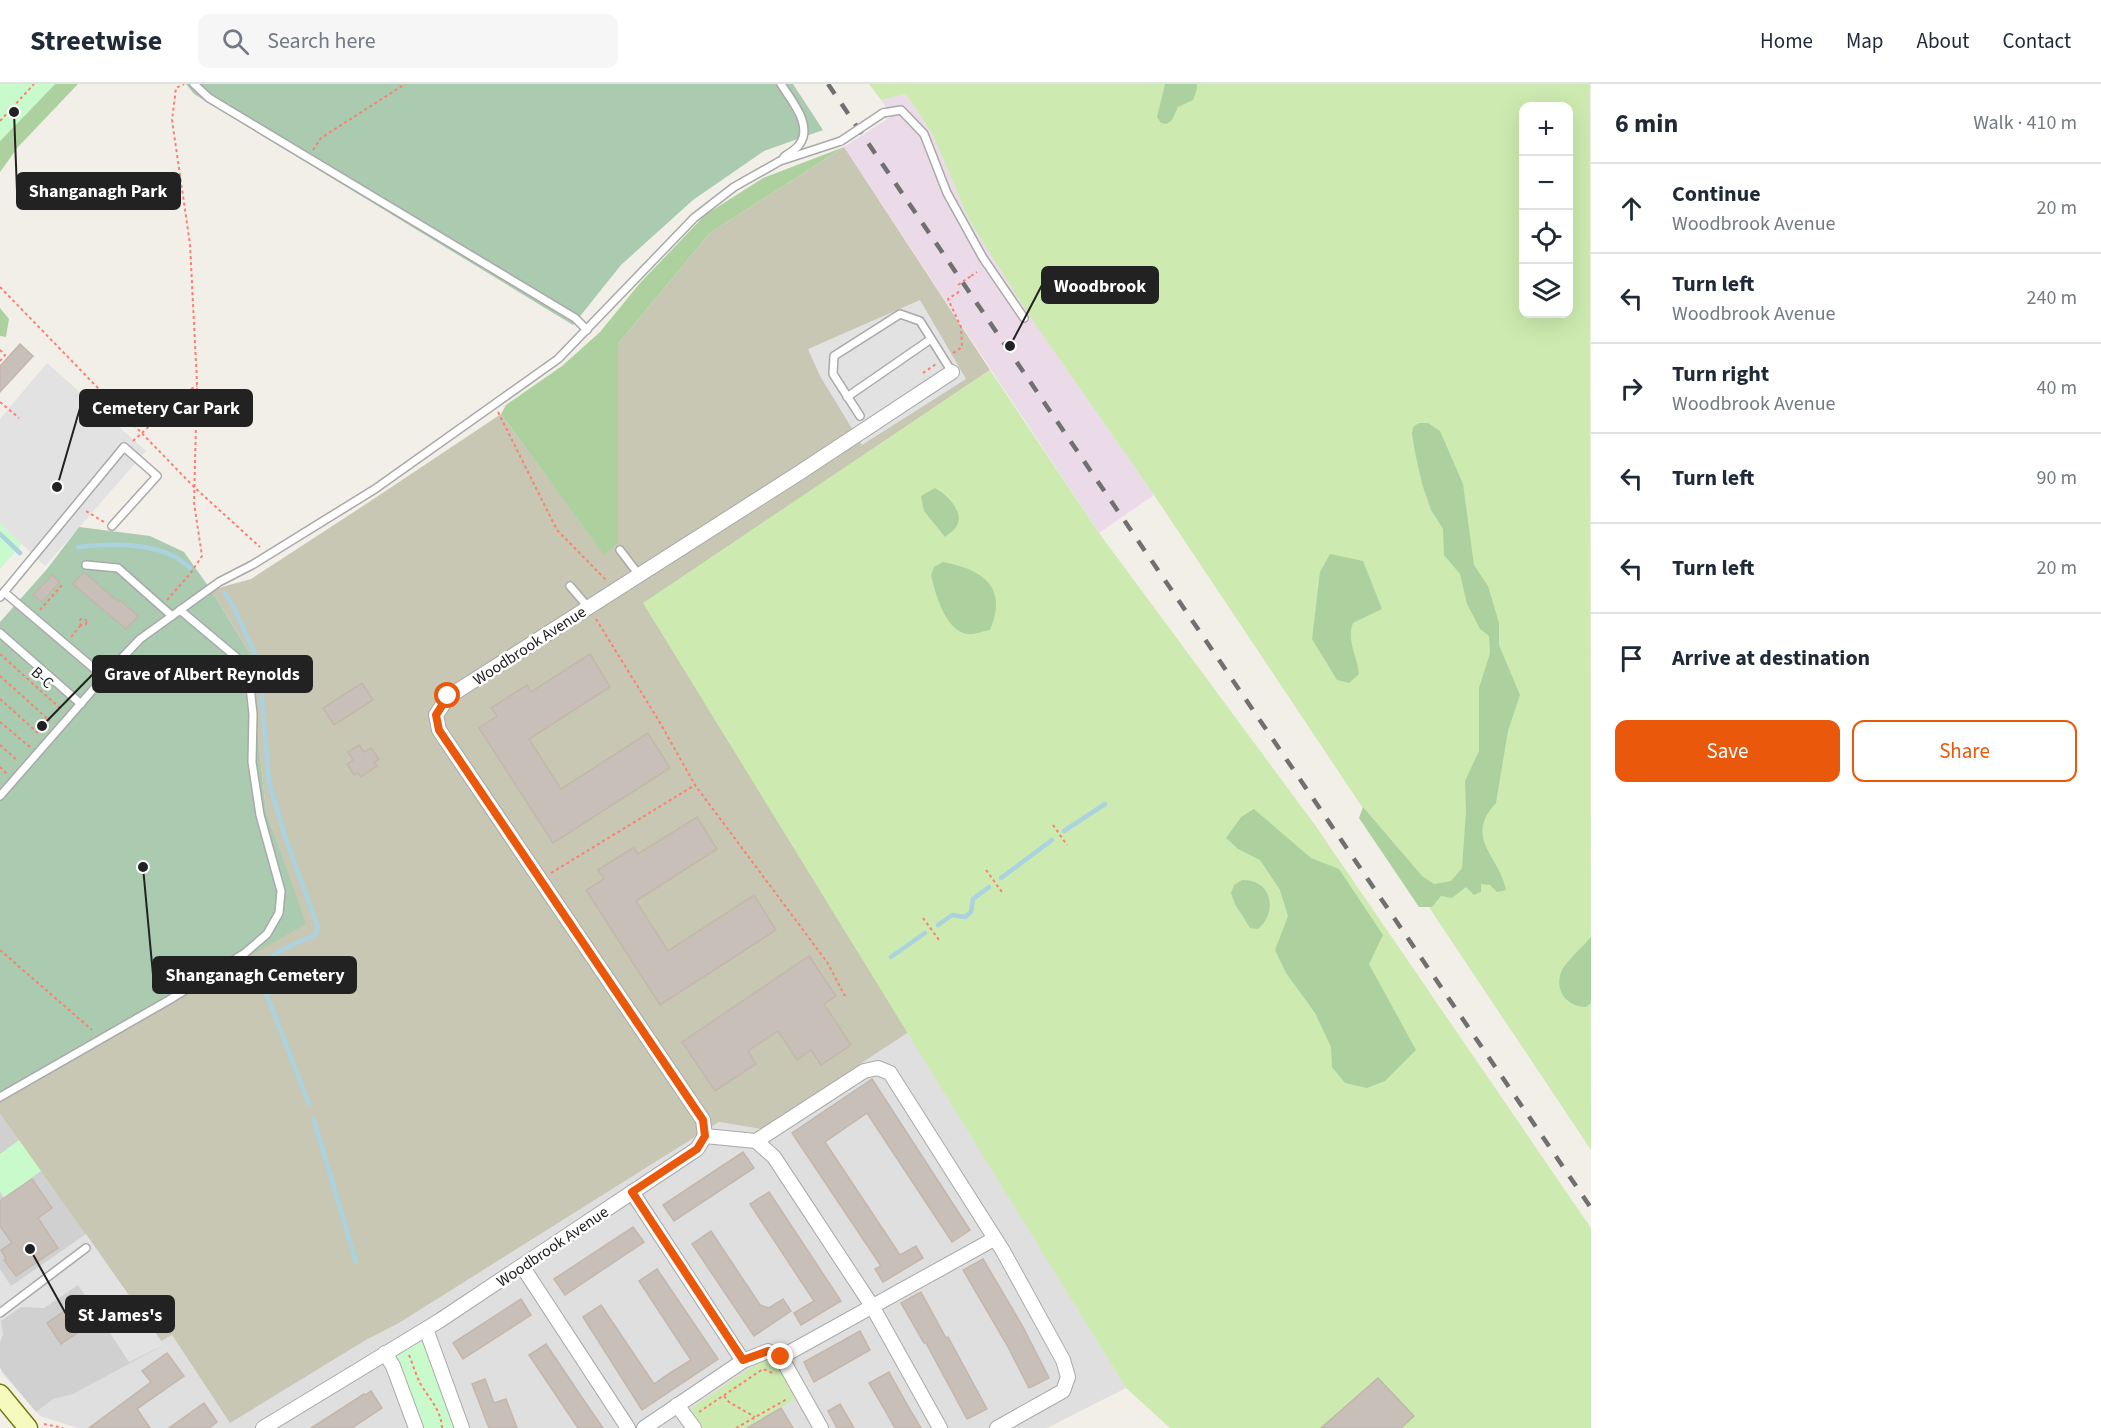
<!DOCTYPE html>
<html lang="en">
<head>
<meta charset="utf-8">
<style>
  :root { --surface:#fff; --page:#f6f6f7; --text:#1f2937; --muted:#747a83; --line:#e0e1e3; --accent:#ea580c }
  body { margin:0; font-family:"Source Sans 3",sans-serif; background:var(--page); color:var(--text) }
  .controls { position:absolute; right:18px; top:18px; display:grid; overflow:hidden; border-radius:12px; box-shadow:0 6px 24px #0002 }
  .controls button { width:54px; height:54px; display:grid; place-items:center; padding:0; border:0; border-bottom:2px solid var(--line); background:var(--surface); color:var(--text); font:30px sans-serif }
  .stop { position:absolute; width:18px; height:18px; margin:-14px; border:4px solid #ea580c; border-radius:50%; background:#fff }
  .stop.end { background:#ea580c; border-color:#fff; box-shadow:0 2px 6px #0008 }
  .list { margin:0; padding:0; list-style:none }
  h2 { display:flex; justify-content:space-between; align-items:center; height:78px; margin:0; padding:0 24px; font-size:26px }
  h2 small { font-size:20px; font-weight:400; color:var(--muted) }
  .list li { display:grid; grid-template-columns:39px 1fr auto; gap:18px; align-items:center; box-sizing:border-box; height:90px; padding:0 24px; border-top:2px solid var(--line) }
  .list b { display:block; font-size:22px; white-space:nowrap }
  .list p { margin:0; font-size:20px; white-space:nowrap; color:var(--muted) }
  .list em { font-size:20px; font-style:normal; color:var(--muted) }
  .actions { display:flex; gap:12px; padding:18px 24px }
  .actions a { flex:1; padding:14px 0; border:2px solid var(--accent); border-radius:12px; text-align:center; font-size:21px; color:var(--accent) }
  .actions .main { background:var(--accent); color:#fff }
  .icon { flex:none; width:33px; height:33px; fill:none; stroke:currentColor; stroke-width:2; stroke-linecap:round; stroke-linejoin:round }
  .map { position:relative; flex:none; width:1591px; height:1344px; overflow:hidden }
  header { display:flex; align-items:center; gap:36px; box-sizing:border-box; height:84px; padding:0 30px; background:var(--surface); border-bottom:2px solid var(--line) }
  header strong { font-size:28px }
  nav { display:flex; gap:33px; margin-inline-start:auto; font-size:21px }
  .search { width:420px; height:54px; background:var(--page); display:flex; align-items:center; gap:15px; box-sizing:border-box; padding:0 21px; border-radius:12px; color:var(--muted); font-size:22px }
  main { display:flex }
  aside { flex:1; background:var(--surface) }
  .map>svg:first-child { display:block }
</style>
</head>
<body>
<header>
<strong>Streetwise</strong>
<div class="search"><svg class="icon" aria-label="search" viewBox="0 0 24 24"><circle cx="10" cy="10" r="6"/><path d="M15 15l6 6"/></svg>Search here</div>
<nav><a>Home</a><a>Map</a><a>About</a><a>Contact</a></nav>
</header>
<main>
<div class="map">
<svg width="1591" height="1344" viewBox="0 0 1591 1344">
  <rect width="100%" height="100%" fill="#f2efe9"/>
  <path fill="#e0dfdf" d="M909 948 1126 1304 1047 1344H78L40 1332 1 1288 0 1259 163 1260 161 1257 172 1251 231 1338 366 1256 399 1239 719 1038 761 1045Z"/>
  <path fill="#ebdbe8" d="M906 10 933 51 969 136 1041 248 1154 411 1099 449 844 63 892 32 881 16Z"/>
  <path fill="#d0d0d0" d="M0 1030 164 1261 73 1310 53 1315 36 1328 0 1284Z"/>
  <path fill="#c7c7b4" d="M844 63 990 286 644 519 909 948 761 1045 719 1038 399 1239 366 1256 230 1339 172 1251 161 1257 0 1030V1015L305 840 266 727 249 568 211 506 251 495 366 420 501 330 604 470 618 460V260L710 149Z"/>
  <g fill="#cdebb0" fill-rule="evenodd">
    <path d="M869 0H1590L1591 1066 1154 411 1031 234 969 136 933 51 906 10 881 16ZM1524 22H1568V230H1524Z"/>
    <path d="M990 286 1099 449 1315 741 1591 1144V1344H1170L1126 1304 643 519Z"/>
    <path d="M770 1274 775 1278 795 1315 745 1344H699L691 1327 693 1323 764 1275Z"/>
  </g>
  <g fill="#add19e">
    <path d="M55 0H78L18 63 0 88V57Z"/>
    <path d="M1165 0H1197V5L1193 16 1178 23 1172 36 1167 40 1161 39 1157 33Z"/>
    <path d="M844 63 710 149 618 260V460L604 471 501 330 506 321 562 282 600 248 640 199 705 131 763 94Z"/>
    <path d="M0 224 9 235 6 253 0 252Z"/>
    <path d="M1419 339H1428L1440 347 1463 400 1474 481 1488 502 1499 539V561L1520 611 1508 647 1496 719C1463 754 1500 773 1506 806L1497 808 1490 801 1481 800V808L1474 811 1466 803 1452 814 1441 812 1432 823H1419L1359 734 1363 723 1422 792 1434 800 1451 797 1462 784 1466 727 1465 697 1479 667V604L1490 569 1489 552 1480 545 1467 520 1460 490 1444 471 1443 445 1431 426 1422 400 1415 368 1412 350 1413 343Z"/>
    <path d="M935 404C946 410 966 428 956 443 954 447 948 450 945 453L924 427 921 412Z"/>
    <path d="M1330 470 1363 477 1382 525 1353 539C1346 557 1358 573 1359 590L1349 599 1337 596 1312 555 1320 488Z"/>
    <path d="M943 478C982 485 1009 503 990 546 983 547 973 551 967 550 945 546 935 509 931 491L934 483Z"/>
    <path d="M1254 725 1311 774 1339 785 1383 851 1369 880 1416 966 1385 997 1367 1004 1345 999 1332 983 1331 963 1315 929 1286 889 1275 866 1288 832 1280 806 1260 776 1238 765 1226 754 1241 733Z"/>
    <path d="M1242 796C1271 795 1279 827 1258 845L1250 844 1235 820 1231 809 1234 801Z"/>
    <path d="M1591 853V919L1586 923C1567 923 1553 906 1562 886 1567 877 1583 862 1591 853Z"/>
  </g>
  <g fill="#aacbaf">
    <path d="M186 0H793L823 46 764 67 693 116 621 181 573 241 194 10Z"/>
    <path d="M79 443 150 452 184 468 211 506 249 568 266 727 306 840 0 1015V538L47 485Z"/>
  </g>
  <g fill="#c8facc">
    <path d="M0 0H55L0 57Z"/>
    <path d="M0 439 22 460 0 485Z"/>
    <path d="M19 1056 41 1087 4 1114 0 1107V1070Z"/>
    <path d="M420 1257 428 1264 458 1344H420L394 1276 395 1268Z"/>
  </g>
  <g fill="#e2e2e2">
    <path d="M920 216 966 295 862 361 820 292 808 265Z"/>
    <path d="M47 279 146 367 45 482 0 439V335Z"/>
    <path d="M86 1150 164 1261 129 1278 78 1201 44 1224 21 1223 1 1237 3 1250 0 1259V1185L11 1202Z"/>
  </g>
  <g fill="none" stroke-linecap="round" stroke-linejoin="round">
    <g stroke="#aad3df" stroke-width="4.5">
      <path d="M0 450 20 469"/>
      <path d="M78 463C113 459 163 457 190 484"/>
      <path d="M225 509 233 522 259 579 269 698 286 756 318 843 315 851C299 858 265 871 257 886L309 1020"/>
      <path d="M1064 747 1105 720"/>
      <path d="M1001 794 1052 756"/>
      <path d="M938 841 952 831 965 833 971 828 973 815 989 803"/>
      <path d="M891 873 925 849"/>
      <path d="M314 1036 356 1178"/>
    </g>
  </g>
  <g fill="#c7bfb8" stroke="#c4b6ab" stroke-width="1.5">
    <path d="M20 260 33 272 0 308V282Z"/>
    <path d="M84 488 118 518 120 516 138 532 126 545 73 500Z"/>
    <path d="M52 491 60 498 42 518 33 511Z"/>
    <path d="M590 570 610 603 529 655 561 705 648 649 670 684 553 759 479 644 497 632 491 624 527 601 531 608Z"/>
    <path d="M362 599 373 616 334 641 323 624Z"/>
    <path d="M359 661 364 668 371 664 379 675 374 678 377 682 361 693 358 689 354 691 347 680 353 676 348 668Z"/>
    <path d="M697 733 717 765 636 817 668 867 754 811 776 846 660 921 586 806 604 795 598 786 634 763 638 770Z"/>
    <path d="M809 872 836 912 824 920 851 961 821 981 811 966 797 976 778 947 748 967 756 980 715 1007 682 958Z"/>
    <path d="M872 995 970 1146 952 1158 867 1029 825 1058 900 1171 916 1162 923 1174 883 1198 875 1185 881 1182 792 1049Z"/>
    <path d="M743 1068 754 1084 674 1137 663 1121Z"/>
    <path d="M32 1095 52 1124 38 1134 58 1164 16 1192 4 1176 6 1175 1 1166 12 1159 0 1142V1117Z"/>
    <path d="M769 1108 841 1217 801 1241 794 1229 814 1217 750 1120Z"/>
    <path d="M633 1143 644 1158 565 1211 554 1195Z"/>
    <path d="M711 1147 760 1221 769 1224 783 1215 791 1227 754 1252 692 1160Z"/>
    <path d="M983 1175 1023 1243 1049 1294 1029 1304 1007 1261 963 1186Z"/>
    <path d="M657 1185 718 1275 642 1326 583 1233 601 1221 654 1300 670 1289 691 1276 639 1197Z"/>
    <path d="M921 1208 946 1254 948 1253 987 1325 967 1335 926 1259H924L901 1219Z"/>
    <path d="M521 1215 531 1231 463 1275 453 1259Z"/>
    <path d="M66 1226 80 1247 61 1260 47 1239Z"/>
    <path d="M860 1247 870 1266 814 1298 804 1278Z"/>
    <path d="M546 1260 583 1315 603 1344H578L529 1271Z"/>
    <path d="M167 1269 184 1292 137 1325 150 1344H89L151 1298 142 1287Z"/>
    <path d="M889 1288 909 1324 921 1344H895L883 1323 869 1299Z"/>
    <path d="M1378 1294 1414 1332 1401 1344H1321Z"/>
    <path d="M485 1295 494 1319 506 1315 517 1344H489L472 1300Z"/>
    <path d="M371 1307 382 1324 352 1344H311L364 1310 365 1311Z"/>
    <path d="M204 1319 217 1338 209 1344H169Z"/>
    <path d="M840 1320 854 1344H837L828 1327Z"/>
    <path d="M781 1324 793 1344H747Z"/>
  </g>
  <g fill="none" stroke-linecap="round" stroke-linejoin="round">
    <defs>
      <g id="service">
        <path d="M194 0 209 14 575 234 587 246"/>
        <path d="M781 0C791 16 814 42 799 61 795 66 788 70 784 73"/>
        <path d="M883 29 901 26 924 50 947 109 983 174 1024 234"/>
        <path d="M847 313 931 255"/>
        <path d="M860 332 833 290 834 272 900 230 920 237 952 288"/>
        <path d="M620 466 639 491"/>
        <path d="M86 481 118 484 172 532"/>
        <path d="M570 502 588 523"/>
        <path d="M0 513 124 363 157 392 112 442"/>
        <path d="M0 549 81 620"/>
        <path d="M104 593 140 555 219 498 252 481 375 405 558 275 694 134 734 103 780 77 841 57"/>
        <path d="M0 712 104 593 4 508"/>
        <path d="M0 1013 169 916 245 869 267 850 279 829 281 807 260 731 252 678 253 630 249 593 242 578 180 526"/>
        <path d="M0 1229 86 1164"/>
      </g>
      <g id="minor">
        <path d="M705 1052 756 1057 774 1073 872 1222 940 1344"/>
        <path d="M756 1057 864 987 878 984 890 989 1003 1167 1063 1276 1068 1293 1063 1307 997 1344"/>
        <path d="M632 1108 743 1277"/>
        <path d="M522 1182 628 1344"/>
        <path d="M426 1245 462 1344"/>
        <path d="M385 1269 393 1282 416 1344"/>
        <path d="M781 1273 821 1344"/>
        <path d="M677 1321 694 1344"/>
        <path d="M263 1344 439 1237 697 1065 705 1052 703 1036 439 646 436 631 448 613 799 389 952 288"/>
        <path d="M644 1344 743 1277 768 1267 781 1273 994 1155"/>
      </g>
      <path id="secondary" d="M0 1310 28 1344"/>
    </defs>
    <use href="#service" stroke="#a9a9a9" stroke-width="10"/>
    <use href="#minor" stroke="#a9a9a9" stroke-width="16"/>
    <use href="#secondary" stroke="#707d05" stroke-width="21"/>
    <g stroke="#fa8072" stroke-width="2" stroke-dasharray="3 3" stroke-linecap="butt">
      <path d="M0 37 34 0"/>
      <path d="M313 66 321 54 405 0"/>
      <path d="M971 192 977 188"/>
      <path d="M0 203 194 403 260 463"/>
      <path d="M0 266 5 271 0 277"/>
      <path d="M953 269 962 263 961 243 948 215 960 207"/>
      <path d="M923 289 936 280"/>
      <path d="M0 318 19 334"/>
      <path d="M498 328 557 446 606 496"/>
      <path d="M133 357 189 306 197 302"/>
      <path d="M86 427 104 438"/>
      <path d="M167 516 190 490 202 472 194 419 197 299 190 160 172 36 176 4 184 0"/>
      <path d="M40 526 62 501"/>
      <circle cx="83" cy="538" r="3.5"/>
      <path d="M596 535 659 637 695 701 827 878 845 912"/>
      <path d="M71 553 81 541"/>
      <path d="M0 570 61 625"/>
      <path d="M0 592 50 637"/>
      <path d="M0 615 39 650"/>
      <path d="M0 638 30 663"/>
      <path d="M0 661 18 677"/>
      <path d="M0 683 7 690"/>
      <path d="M1053 741 1067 761"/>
      <path d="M986 786 1002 808"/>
      <path d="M551 789 695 701"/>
      <path d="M923 834 939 856"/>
      <path d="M0 866 92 946"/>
      <path d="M409 1271C413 1281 416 1291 420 1299 429 1315 441 1325 442 1344"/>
      <path d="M724 1312 729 1318 755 1333"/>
      <path d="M699 1328 763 1285 775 1290"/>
      <path d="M44 1340 63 1344"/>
      <path d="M736 1344 787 1315"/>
    </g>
    <use href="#service" stroke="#fff" stroke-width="7"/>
    <use href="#minor" stroke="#fff" stroke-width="14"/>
    <use href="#secondary" stroke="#f7fabf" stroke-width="18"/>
    <path stroke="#707070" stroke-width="4.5" stroke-dasharray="12 12" stroke-linecap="butt" d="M828 0 1591 1124"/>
    <defs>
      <path id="service-bridge" d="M841 57 883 29"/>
    </defs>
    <use href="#service-bridge" stroke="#a9a9a9" stroke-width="10" stroke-linecap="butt"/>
    <path stroke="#fa8072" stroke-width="2" stroke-dasharray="3 3" stroke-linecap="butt" d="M958 201 971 192"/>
    <use href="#service-bridge" stroke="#fff" stroke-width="7"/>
  </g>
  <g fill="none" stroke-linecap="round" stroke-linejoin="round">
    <path stroke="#ea580c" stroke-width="8" d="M448 612 436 631 439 646 703 1036 705 1052 697 1065 632 1108 743 1276 768 1267 781 1273"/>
  </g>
  <g text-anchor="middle" stroke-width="5" stroke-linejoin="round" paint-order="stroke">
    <g font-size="16" fill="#222" stroke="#fff">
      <text transform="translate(529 561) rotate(-33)" y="6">Woodbrook Avenue</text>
      <text transform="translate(43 593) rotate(42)" y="6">B-C</text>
      <text transform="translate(552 1162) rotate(-34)" y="6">Woodbrook Avenue</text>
    </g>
  </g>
  <path fill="none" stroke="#222" stroke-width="2" d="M14 28L17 107M1010 262L1042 201M57 403L80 324M42 642L93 590M143 783L153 891M30 1165L66 1230"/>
  <g fill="#222" stroke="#fff" stroke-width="2">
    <circle cx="14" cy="28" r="6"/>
    <circle cx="1010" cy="262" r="6"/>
    <circle cx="57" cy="403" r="6"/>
    <circle cx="42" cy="642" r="6"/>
    <circle cx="143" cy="783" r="6"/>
    <circle cx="30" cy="1165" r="6"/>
  </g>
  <g fill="#222" stroke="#222" stroke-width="2">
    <rect x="17" y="89" width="163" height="36" rx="6"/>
    <rect x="1042" y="183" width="116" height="36" rx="6"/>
    <rect x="80" y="306" width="172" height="36" rx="6"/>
    <rect x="93" y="572" width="219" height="36" rx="6"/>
    <rect x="153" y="873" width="203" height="36" rx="6"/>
    <rect x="66" y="1212" width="108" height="36" rx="6"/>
  </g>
  <g font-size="18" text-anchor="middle" font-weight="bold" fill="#fff">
    <text x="98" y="113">Shanganagh Park</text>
    <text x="1100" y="208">Woodbrook</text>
    <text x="166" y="330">Cemetery Car Park</text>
    <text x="202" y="596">Grave of Albert Reynolds</text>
    <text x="255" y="897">Shanganagh Cemetery</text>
    <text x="120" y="1237">St James's</text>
  </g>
</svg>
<div class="controls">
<button>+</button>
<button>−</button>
<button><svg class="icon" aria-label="locate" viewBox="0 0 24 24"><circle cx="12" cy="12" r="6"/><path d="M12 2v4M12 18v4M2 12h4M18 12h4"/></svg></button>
<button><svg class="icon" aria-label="layers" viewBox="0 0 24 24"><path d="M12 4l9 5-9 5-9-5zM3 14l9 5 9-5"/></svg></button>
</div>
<div class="stop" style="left:448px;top:612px"></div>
<div class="stop end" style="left:781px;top:1273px"></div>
</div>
<aside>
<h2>6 min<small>Walk · 410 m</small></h2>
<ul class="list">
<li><svg class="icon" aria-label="ahead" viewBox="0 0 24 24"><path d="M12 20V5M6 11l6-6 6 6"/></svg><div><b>Continue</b><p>Woodbrook Avenue</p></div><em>20 m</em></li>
<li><svg class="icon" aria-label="left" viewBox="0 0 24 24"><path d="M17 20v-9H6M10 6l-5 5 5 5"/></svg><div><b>Turn left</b><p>Woodbrook Avenue</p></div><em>240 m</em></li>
<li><svg class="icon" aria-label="right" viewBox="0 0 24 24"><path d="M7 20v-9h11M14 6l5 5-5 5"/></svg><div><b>Turn right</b><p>Woodbrook Avenue</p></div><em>40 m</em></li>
<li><svg class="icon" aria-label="left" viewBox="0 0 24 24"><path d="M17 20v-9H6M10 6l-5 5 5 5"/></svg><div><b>Turn left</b></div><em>90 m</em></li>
<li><svg class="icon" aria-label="left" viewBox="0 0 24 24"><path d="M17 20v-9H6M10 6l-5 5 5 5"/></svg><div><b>Turn left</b></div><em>20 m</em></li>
<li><svg class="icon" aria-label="arrive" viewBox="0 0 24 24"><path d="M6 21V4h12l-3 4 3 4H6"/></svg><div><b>Arrive at destination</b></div></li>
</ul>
<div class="actions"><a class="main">Save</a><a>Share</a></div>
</aside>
</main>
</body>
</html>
